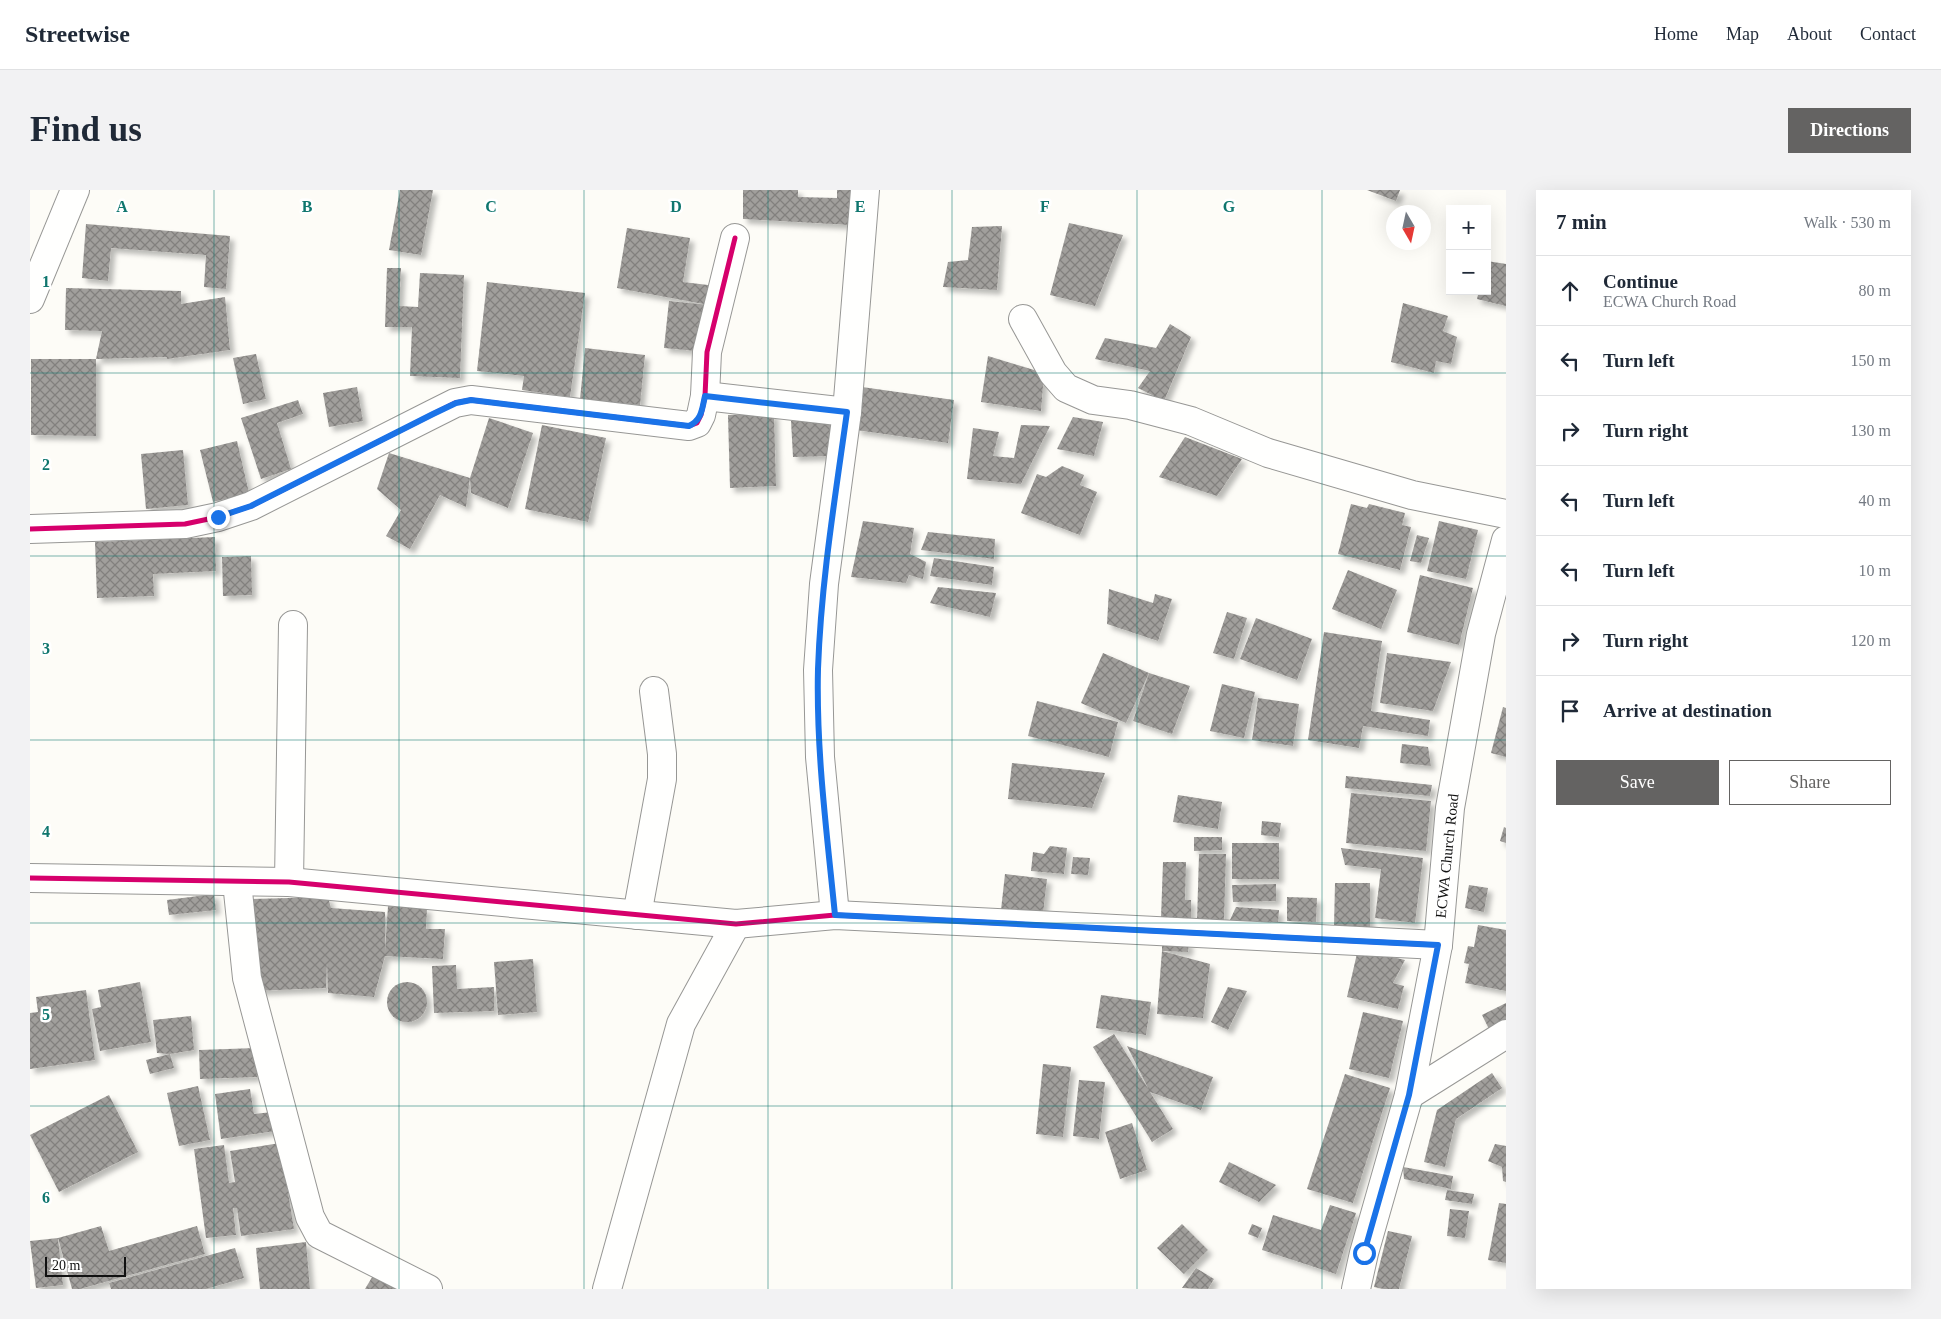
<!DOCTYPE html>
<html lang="en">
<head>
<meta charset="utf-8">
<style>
  :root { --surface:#fff; --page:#f2f2f3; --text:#1f2937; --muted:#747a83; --line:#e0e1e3; --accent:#646362 }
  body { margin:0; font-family:Georgia,serif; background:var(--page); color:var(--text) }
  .controls { position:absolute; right:15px; top:15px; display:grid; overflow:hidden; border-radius:0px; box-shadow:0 5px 20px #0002 }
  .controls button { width:45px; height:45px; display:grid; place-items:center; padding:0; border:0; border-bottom:1px solid var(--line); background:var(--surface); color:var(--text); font:25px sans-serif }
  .compass { position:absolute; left:1356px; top:15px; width:45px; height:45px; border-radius:50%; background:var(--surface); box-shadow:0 5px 20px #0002; rotate:171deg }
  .scale { position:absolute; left:15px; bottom:12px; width:81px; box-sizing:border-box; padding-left:5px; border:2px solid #111; border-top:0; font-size:14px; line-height:18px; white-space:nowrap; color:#111; -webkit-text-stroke:4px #fff; paint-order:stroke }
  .stop { position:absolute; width:15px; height:15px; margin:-11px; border:4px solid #1a73e8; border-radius:50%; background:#fff }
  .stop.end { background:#1a73e8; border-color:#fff; box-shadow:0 1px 5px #0008 }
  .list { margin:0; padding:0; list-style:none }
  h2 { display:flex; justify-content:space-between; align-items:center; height:65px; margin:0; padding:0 20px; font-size:21px }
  h2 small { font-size:16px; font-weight:400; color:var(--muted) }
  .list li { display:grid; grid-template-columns:32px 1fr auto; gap:15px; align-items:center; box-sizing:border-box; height:70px; padding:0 20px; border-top:1px solid var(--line) }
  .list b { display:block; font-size:19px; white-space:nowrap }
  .list p { margin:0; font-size:16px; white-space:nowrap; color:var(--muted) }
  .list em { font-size:16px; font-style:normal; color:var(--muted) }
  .actions { display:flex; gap:10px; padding:15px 20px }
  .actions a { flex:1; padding:11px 0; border:1px solid var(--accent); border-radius:0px; text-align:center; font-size:18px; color:var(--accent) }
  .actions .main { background:var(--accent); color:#fff }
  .icon { flex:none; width:28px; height:28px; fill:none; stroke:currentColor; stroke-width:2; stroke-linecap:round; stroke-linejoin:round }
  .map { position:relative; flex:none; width:1476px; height:1099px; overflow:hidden; border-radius:0px }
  header { display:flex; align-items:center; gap:30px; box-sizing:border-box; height:70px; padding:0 25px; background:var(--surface); border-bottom:1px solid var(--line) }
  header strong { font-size:24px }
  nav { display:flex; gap:28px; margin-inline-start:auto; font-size:18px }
  .intro { display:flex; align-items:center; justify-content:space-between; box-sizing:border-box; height:120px; padding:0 30px }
  h1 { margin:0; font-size:35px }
  .button { padding:12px 22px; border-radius:0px; background:var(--accent); color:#fff; font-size:18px; font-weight:700 }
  main { display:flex; gap:30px; padding:0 30px }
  aside { flex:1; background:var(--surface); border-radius:0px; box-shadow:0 5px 20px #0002 }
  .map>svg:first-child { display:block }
</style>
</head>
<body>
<header>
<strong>Streetwise</strong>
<nav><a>Home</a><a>Map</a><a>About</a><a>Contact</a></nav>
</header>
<div class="intro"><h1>Find us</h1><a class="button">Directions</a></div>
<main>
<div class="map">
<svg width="1476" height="1099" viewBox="0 0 1476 1099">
  <defs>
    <pattern id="building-cross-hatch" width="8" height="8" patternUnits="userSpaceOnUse" patternTransform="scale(1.25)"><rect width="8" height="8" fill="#a19f9c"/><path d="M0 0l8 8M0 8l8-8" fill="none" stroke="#82807e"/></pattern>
    <filter id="shadow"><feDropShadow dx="4.5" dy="4.5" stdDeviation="2.5" flood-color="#0004"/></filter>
  </defs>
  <rect width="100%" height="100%" fill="#fdfcf7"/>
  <g fill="url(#building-cross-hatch)" filter="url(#shadow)">
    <path d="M370 0H403L391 65 359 60Z"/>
    <path d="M713 0H768V7L807 8V0H822L820 35 713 29Z"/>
    <path d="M1337 0H1370L1366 11Z"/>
    <path d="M1039 33 1093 45 1065 116 1020 105Z"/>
    <path d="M56 34 200 46 196 99 174 97 176 65 81 58 78 91 52 88Z"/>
    <path d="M972 36 967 100 913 97 918 72 938 70 942 37Z"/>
    <path d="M597 38 660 48 653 92 686 96 677 162 634 158 639 111 679 115 587 98Z"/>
    <path d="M1457 71 1476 74V116L1447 109 1449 101H1457Z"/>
    <path d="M357 78H371L369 116 388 117 390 83 434 85 430 188 380 186 382 137H355Z"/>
    <path d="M457 92 555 103 540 207 492 200 494 186 447 181Z"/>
    <path d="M36 98 151 101V114L195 107 200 160 137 169V167L66 169 72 141 35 140Z"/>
    <path d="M1373 113 1418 126 1413 141 1427 147 1421 174 1406 171 1404 183 1361 172Z"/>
    <path d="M1140 134 1161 147 1134 211 1108 198 1120 181 1065 169 1075 148 1126 158Z"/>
    <path d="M555 158 615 165 610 215 550 209Z"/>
    <path d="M226 164 236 209 213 214 203 168Z"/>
    <path d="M958 166 1014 183 1011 221 951 212Z"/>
    <path d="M1 169H66V246L1 245Z"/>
    <path d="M327 197 333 231 299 237 293 203Z"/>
    <path d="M832 197 924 210 918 253 826 240Z"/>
    <path d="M268 210 273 224 247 233 261 279 231 289 211 228Z"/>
    <path d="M744 223 746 296 700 298 698 225Z"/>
    <path d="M1043 227 1073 232 1064 266 1027 259Z"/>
    <path d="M459 228 503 243 478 318 441 303 440 288Z"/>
    <path d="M802 229 803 266 763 267 761 231Z"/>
    <path d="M512 235 576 248 558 332 495 319Z"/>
    <path d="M991 235 1020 236 991 294 937 289 943 238 969 242 963 266 984 268Z"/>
    <path d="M1155 247 1212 269 1187 306 1129 287Z"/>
    <path d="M207 251 219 303 183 312 170 260Z"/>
    <path d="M153 260 158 315 116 319 111 264Z"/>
    <path d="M359 263 440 288 436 317 410 305 380 359 356 346 371 320 347 299Z"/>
    <path d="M1032 276 1054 285 1050 295 1067 302 1050 345 991 323 1007 284 1016 287Z"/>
    <path d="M1321 314 1337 318 1339 314 1375 323 1372 335 1381 337 1370 380 1308 364Z"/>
    <path d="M833 331 884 338 880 364 896 372 893 389 879 385 876 393 821 387Z"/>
    <path d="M1409 331 1448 340 1436 389 1397 381Z"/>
    <path d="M898 342 965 349 964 369 891 360Z"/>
    <path d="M1387 345 1399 348 1391 373 1380 371Z"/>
    <path d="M185 347 186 381 123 384 124 406 67 408 65 352Z"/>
    <path d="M221 366 222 405 193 406 192 367Z"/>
    <path d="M904 368 964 377 962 395 900 386Z"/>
    <path d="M1318 380 1367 400 1351 439 1302 419Z"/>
    <path d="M1390 385 1443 398 1429 455 1377 442Z"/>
    <path d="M908 397 966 403 960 427 900 413Z"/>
    <path d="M1079 399 1123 413 1125 404 1142 409 1128 451 1077 434Z"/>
    <path d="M1197 422 1217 428 1204 469 1183 463Z"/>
    <path d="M1226 428 1282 449 1267 490 1210 469Z"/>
    <path d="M1294 442 1352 451 1341 521 1400 530 1398 546 1333 536 1329 558 1278 550Z"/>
    <path d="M1073 463 1119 483 1096 533 1051 513Z"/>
    <path d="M1357 463 1421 472 1403 521 1350 513Z"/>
    <path d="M1119 483 1160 496 1142 544 1103 531Z"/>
    <path d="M1192 494 1225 502 1214 548 1180 541Z"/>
    <path d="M1228 508 1269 514 1263 556 1222 550Z"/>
    <path d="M1007 511 1088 532 1079 567 998 546Z"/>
    <path d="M1473 517 1476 518V567L1461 563Z"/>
    <path d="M1372 554 1398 557 1401 576 1370 573Z"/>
    <path d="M982 573 1075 583 1062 618 978 609Z"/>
    <path d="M1316 586 1402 595 1400 606 1315 598Z"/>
    <path d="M1321 603 1401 611 1396 661 1316 653Z"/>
    <path d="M1148 605 1192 612 1188 639 1143 632Z"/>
    <path d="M1232 631 1251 633 1249 647 1231 645Z"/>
    <path d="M1474 637 1476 638V653L1470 651Z"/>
    <path d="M1164 647H1192V660L1164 661Z"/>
    <rect x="1202" y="653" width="47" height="36"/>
    <path d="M1020 656 1037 658 1034 684 1001 681 1003 662 1014 664Z"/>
    <path d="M1311 658 1393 668 1385 733 1345 728 1351 679 1315 675Z"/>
    <path d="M1169 664H1196L1194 732 1167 731Z"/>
    <path d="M1043 667 1060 668 1058 685 1041 684Z"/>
    <path d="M1133 672H1156L1155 710H1161V728H1131Z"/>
    <path d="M975 684 1017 689 1013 724 971 720Z"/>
    <path d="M1305 693H1340V737H1304Z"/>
    <path d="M1246 694V711L1203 712 1202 695Z"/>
    <path d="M1439 695 1458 698 1454 722 1435 718Z"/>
    <path d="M184 704 186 720 139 725 137 710Z"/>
    <path d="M298 707 301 718 355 722V761L358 716 397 718 396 739H415L413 769 355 766 344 807 298 803 297 772 296 798 224 801 221 709Z"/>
    <path d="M1257 707 1287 708 1286 732 1257 731Z"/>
    <path d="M1206 717 1249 720 1248 734 1199 732Z"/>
    <path d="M1448 735 1476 740V801L1435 793 1439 774 1434 773 1438 756 1444 757Z"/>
    <path d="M1132 750 1159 752 1158 762 1132 761Z"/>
    <path d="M1328 759 1375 770 1363 793 1374 796 1368 819 1317 807Z"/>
    <path d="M1132 761 1180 774 1173 828 1127 824Z"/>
    <path d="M503 769 507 822 468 825 464 772Z"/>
    <path d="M426 775 427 799 464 797V821L404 823 402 776Z"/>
    <path d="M110 792 121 852 70 861 62 819 71 817 68 800Z"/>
    <circle cx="377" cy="812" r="20"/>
    <path d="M1198 797 1217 801 1198 840 1181 832Z"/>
    <path d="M56 800 65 870 0 879V823L8 822 6 807Z"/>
    <path d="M1071 805 1121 812 1116 845 1066 838Z"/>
    <path d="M1476 813V831L1459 839 1452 825Z"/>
    <path d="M1333 822 1373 831 1359 888 1319 879Z"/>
    <path d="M161 826 164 860 140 864 127 863 123 830Z"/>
    <path d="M1084 844 1119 900 1097 856 1183 887 1171 920 1120 902 1143 939 1122 952 1063 857Z"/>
    <path d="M226 858 227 887 170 889 169 860Z"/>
    <path d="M140 864 144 878 120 884 116 870Z"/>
    <path d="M1013 874 1041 877 1033 947 1006 944Z"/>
    <path d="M1462 883 1472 898 1426 929 1415 977 1394 972 1407 920Z"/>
    <path d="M1315 884 1360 898 1323 1013 1277 999Z"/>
    <path d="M1049 890 1075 892 1069 949 1043 946Z"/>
    <path d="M168 896 180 950 149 956 137 903Z"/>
    <path d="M220 899 224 924 242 922 245 941 191 949 185 904Z"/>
    <path d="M79 905 108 962 29 1002 0 945Z"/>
    <path d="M1102 933 1117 980 1090 989 1075 942Z"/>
    <path d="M250 953 264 1039 211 1046 207 1018H203L206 1045 176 1048 164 959 194 955 199 993 205 992 200 961Z"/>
    <path d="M1465 954 1476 956V992L1473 991 1472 977 1458 971Z"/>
    <path d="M1199 972 1246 995 1229 1012 1189 992Z"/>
    <path d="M1373 977 1423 986 1421 999 1374 989Z"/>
    <path d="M1417 1000 1444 1004 1442 1014 1415 1010Z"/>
    <path d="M1469 1013 1476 1014V1073L1458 1070Z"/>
    <path d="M1300 1015 1326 1023 1306 1084 1232 1060 1243 1025 1291 1040Z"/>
    <path d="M1420 1019 1439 1021 1435 1048 1417 1046Z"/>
    <path d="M1152 1034 1178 1060 1154 1084 1127 1058Z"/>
    <path d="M1222 1034 1232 1038 1228 1048 1218 1044Z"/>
    <path d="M71 1036 79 1061 167 1036 175 1064 50 1099H42L28 1048Z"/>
    <path d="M1358 1041 1382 1046 1369 1099H1354L1344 1097Z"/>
    <path d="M28 1048 33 1095 6 1098 0 1051Z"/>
    <path d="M276 1052 280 1099H230L226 1058Z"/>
    <path d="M205 1058 214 1088 176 1099H81L79 1093Z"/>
    <path d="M1166 1078 1184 1089 1178 1099 1152 1098Z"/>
    <path d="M347 1079 383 1099H335Z"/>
  </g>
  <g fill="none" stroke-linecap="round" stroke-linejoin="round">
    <defs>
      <g id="street">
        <path d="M0 109 45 0"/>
        <path d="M993 129 1023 183 1036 198 1063 210 1100 215 1161 231 1238 263 1382 305 1476 324"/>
        <path d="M675 206 817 222"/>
        <path d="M0 339 155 334 188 327 221 316 403 224 425 213 441 210 659 236 667 233 671 225 675 206 677 162 705 48"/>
        <path d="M0 688 259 692 706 734 805 725 1408 755"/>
        <path d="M207 692 217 788 280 1027 289 1044 398 1099"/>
        <path d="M259 692 263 435"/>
        <path d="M607 725 632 589V564L624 501"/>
        <path d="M805 725 790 567 788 480 794 394 817 222 835 0"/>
        <path d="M1379 905 1476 844"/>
        <path d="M577 1099 651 834 706 734"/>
        <path d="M1326 1099 1334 1063 1379 905 1408 755 1420 618 1451 444 1476 350"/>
      </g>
    </defs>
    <use href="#street" stroke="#979795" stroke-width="30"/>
    <use href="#street" stroke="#fffffe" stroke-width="28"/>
    <defs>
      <g id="cycleway">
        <path d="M0 339 155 334 188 327 221 316 403 224 425 213 441 210 659 236 667 233 671 225 675 206 677 162 705 48"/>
        <path d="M0 688 259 692 706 734 805 725 1408 755"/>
      </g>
    </defs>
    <use href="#cycleway" stroke="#fff" stroke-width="8"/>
    <use href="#cycleway" stroke="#d6006c" stroke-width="5"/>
  </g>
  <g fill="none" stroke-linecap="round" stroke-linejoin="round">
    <path stroke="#1a73e8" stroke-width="6" d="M188 327 221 316 403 224 426 213 441 210 659 236C672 230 672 219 675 206L817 222C805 308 791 393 788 479 786 561 797 644 805 725L1408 755 1379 905 1334 1063"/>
  </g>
  <path fill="none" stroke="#0f766e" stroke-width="1" stroke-opacity="0.55" d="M184 0V1099M369 0V1099M554 0V1099M738 0V1099M922 0V1099M1107 0V1099M1292 0V1099M0 183H1476M0 366H1476M0 550H1476M0 733H1476M0 916H1476"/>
  <g text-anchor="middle" stroke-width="5" stroke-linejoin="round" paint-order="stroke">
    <g font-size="15" fill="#111" stroke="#fff">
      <text transform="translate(1417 666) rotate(-84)" y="5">ECWA Church Road</text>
    </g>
  </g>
  <g font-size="16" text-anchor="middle" font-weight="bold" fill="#0f766e" stroke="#fff" stroke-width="5" stroke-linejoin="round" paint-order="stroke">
    <text x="92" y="22">A</text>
    <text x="277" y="22">B</text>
    <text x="461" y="22">C</text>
    <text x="646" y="22">D</text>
    <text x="830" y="22">E</text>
    <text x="1015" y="22">F</text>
    <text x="1199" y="22">G</text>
    <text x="16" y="97">1</text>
    <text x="16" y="280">2</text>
    <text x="16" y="464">3</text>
    <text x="16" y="647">4</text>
    <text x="16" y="830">5</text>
    <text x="16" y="1013">6</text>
  </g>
</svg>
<div class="controls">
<button>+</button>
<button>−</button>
</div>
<svg class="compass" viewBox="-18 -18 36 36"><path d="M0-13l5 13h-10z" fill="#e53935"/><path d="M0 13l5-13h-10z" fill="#747a83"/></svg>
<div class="scale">20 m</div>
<div class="stop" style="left:1334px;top:1063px"></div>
<div class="stop end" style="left:188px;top:327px"></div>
</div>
<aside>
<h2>7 min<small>Walk · 530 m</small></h2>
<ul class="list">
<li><svg class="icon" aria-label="ahead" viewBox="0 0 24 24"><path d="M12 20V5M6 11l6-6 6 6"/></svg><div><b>Continue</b><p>ECWA Church Road</p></div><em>80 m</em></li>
<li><svg class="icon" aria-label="left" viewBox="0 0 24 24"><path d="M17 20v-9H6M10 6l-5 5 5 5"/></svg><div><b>Turn left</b></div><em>150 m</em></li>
<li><svg class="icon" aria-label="right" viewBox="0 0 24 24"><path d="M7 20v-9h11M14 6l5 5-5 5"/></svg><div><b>Turn right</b></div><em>130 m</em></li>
<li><svg class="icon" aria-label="left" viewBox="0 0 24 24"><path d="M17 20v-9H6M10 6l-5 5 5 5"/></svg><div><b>Turn left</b></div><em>40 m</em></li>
<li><svg class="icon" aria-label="left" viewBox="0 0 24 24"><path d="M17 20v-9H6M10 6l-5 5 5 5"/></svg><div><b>Turn left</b></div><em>10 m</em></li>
<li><svg class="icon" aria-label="right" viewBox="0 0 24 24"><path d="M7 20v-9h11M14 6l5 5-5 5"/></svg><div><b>Turn right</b></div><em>120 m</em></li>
<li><svg class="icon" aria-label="arrive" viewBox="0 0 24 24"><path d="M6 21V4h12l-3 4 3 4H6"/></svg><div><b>Arrive at destination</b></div></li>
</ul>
<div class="actions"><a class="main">Save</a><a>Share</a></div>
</aside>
</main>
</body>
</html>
